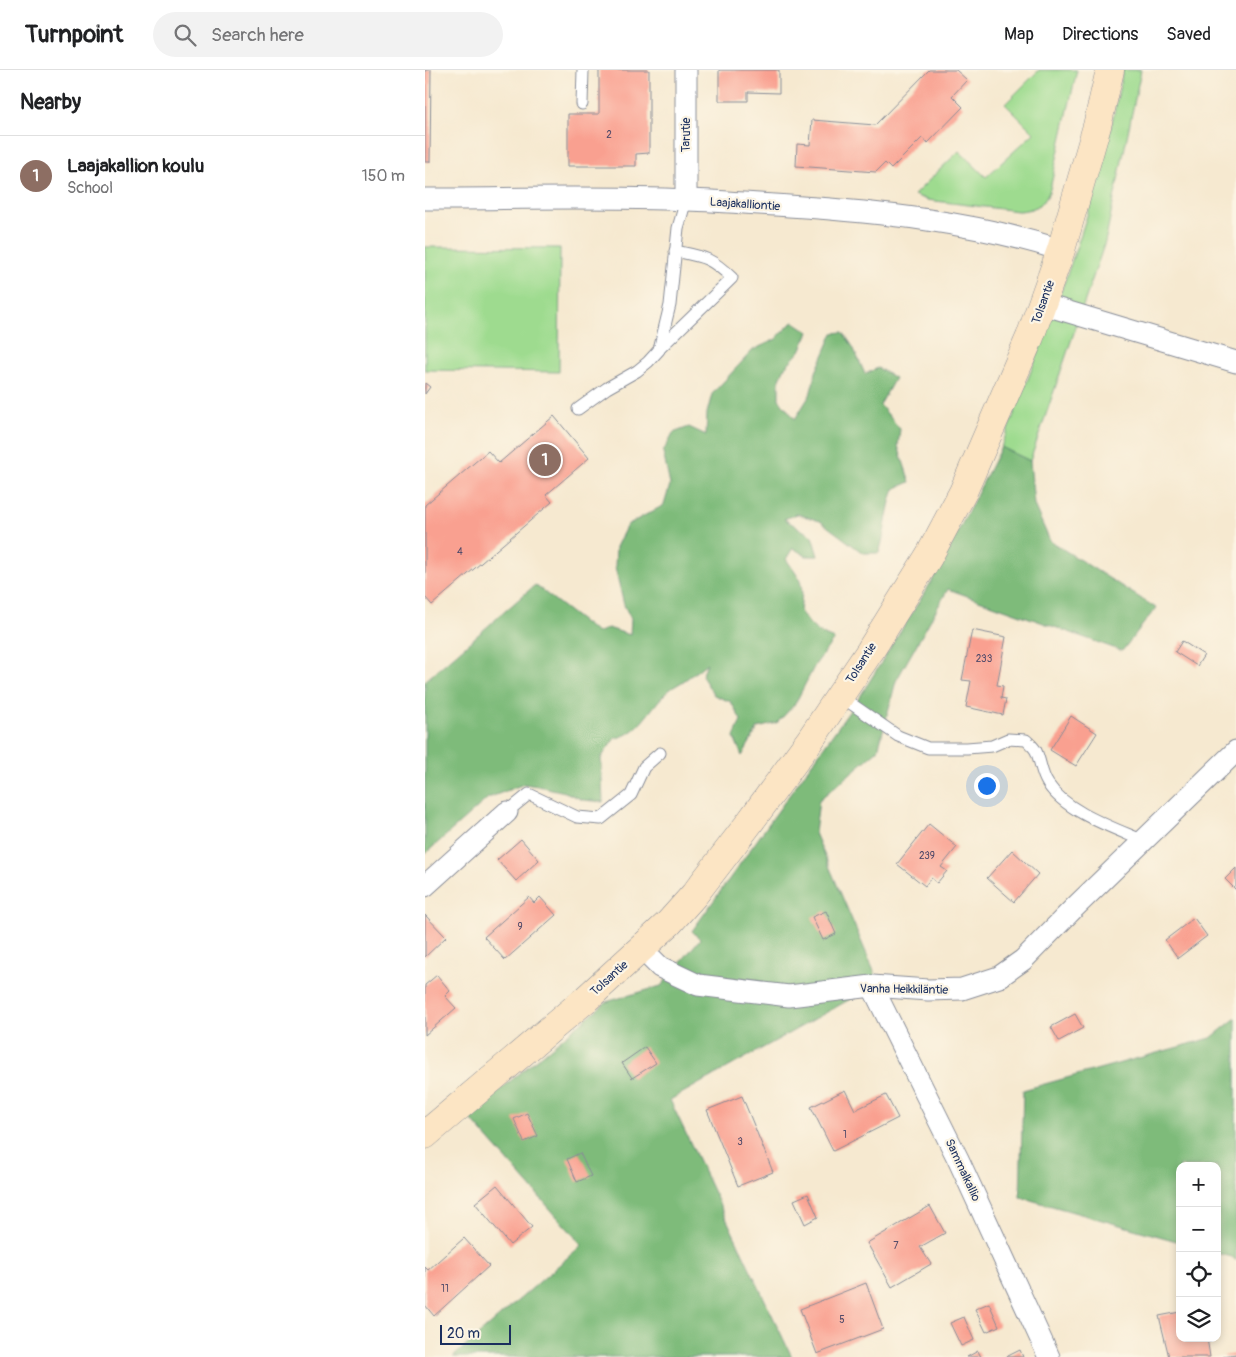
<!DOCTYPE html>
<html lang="en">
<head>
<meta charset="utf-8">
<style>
  :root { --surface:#fff; --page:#f2f2f2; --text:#202124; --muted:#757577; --line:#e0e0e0; --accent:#2563eb }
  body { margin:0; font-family:Pangolin,sans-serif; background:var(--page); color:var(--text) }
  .controls { position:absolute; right:15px; bottom:15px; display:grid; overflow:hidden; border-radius:10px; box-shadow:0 2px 8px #0003 }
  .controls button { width:45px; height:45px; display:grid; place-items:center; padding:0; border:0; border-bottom:1px solid var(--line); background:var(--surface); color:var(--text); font:25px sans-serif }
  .scale { position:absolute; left:15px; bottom:12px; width:71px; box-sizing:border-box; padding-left:5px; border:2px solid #1b2f5e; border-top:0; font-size:14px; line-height:18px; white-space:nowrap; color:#1b2f5e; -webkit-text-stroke:4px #fcf5e5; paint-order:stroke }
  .you { position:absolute; left:561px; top:715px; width:18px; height:18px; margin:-12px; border:4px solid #fff; border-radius:50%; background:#1a73e8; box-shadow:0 0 0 8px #1a73e833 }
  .badge { display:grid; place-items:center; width:32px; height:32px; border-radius:50%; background:var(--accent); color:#fff; font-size:16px; font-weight:700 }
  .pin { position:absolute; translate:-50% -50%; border:2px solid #fff; box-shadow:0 1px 5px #0006 }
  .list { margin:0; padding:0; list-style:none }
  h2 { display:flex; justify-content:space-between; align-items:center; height:65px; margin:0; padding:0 20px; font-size:21px }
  h2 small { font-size:16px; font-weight:400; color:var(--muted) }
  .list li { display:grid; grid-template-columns:32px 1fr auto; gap:15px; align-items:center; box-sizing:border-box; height:80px; padding:0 20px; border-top:1px solid var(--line) }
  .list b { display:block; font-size:19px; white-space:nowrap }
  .list p { margin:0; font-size:16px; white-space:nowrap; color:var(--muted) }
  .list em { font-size:16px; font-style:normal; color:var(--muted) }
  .icon { flex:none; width:28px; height:28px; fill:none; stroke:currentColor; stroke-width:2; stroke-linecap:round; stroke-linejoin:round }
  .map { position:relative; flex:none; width:811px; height:1287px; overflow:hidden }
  header { display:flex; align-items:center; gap:30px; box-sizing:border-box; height:70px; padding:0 25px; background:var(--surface); border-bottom:1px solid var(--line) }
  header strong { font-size:24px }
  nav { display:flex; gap:28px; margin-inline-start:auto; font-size:18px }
  .search { width:350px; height:45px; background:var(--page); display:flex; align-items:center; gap:12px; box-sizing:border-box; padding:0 18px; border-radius:28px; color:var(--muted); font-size:19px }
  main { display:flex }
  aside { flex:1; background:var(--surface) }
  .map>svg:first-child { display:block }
</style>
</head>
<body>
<header>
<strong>Turnpoint</strong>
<div class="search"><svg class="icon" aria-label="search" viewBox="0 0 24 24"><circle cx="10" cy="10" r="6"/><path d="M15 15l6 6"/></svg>Search here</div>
<nav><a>Map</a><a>Directions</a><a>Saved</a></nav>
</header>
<main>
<aside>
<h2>Nearby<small></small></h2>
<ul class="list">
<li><span class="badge" style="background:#8d6e63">1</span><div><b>Laajakallion koulu</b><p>School</p></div><em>150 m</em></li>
</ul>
</aside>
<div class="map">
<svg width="811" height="1287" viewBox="0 0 811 1287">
  <rect width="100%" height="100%" fill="#fcf5e5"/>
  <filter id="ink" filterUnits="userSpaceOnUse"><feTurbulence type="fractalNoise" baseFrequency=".02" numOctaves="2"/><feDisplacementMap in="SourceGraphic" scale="10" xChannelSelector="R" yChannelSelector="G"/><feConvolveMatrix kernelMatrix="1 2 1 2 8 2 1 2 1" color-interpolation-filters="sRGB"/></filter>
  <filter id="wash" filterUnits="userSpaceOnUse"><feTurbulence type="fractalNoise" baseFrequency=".0096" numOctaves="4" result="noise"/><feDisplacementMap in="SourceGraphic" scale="20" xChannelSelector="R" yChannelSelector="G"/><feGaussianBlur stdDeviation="1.12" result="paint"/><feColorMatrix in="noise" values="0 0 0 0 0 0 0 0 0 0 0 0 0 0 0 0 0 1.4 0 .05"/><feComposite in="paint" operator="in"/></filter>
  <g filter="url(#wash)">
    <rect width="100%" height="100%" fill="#f6e9d0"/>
    <g fill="#9edb8f" stroke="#5c8576">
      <path d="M614 0H652L625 119C620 136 608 140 593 141L502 130 489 125 534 81 561 107 609 63 580 34Z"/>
      <path d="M698 0H716L680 172 605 391 576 377C608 297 640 216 666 133 679 90 689 45 698 0Z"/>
      <path d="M0 177 135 178 134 302 0 300Z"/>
    </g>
    <g fill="#7ebb7a" stroke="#4c756c">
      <path d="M369 252 384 262 375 281 360 297 354 311V329L370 349 385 325 391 302 408 263 418 262 428 277 440 304 453 298 470 308 455 335 475 359 473 376 485 412 469 419C461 440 461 462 454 483H438L395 451 372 444 359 449 387 466 393 486H381L368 478 361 489C377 512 379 512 375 541 385 556 392 563 409 569L390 595 370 634 352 653 333 658 317 686 309 667 316 650 306 632 289 625 277 606 282 593C274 599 266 606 257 612 254 614 250 616 247 618 227 632 216 665 190 668L176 688 178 732 158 730 140 722 113 716 99 714 63 728 0 784V611L110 515 172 563 183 558 205 565 206 549 199 535 190 497 191 477 202 455 239 435 245 415 238 382 248 363 264 357 281 365 282 343 287 324 328 280 351 269 363 256Z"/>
      <path d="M576 377 605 391 609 435 625 471 731 538 697 581 523 519 471 611 453 680 394 730 390 763 454 913 245 1030 367 1287H28L157 1175 43 1046 181 932 236 916 275 869 267 861 436 625 513 501Z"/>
      <path d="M811 948V1191L807 1187 792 1183V1096H755V1172L595 1127 598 1020 786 968Z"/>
    </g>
    <g id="blocks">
      <g fill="#f9a090">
        <path d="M0 0H6L5 92H0Z"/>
        <path d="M174 0H224V83L211 84V96H143V44H174Z"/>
        <path d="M294 0H354V23L323 22V31H294Z"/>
        <path d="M504 0H531L542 10 527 26 538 37 503 73 497 68 466 99 460 93 451 102 371 96 372 74 385 75 387 50 450 55Z"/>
        <path d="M0 313 5 317 0 324Z"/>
        <path d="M129 346 164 388 121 425 127 432 7 535 0 527V435L63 381 74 393Z"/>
        <path d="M547 560 581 567 572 615 578 616 576 628 581 629 578 645 541 637 546 611 537 610Z"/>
        <path d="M757 571 779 585 772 596 750 582Z"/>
        <path d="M646 646 672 663 651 696 625 680Z"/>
        <path d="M504 754 532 777 516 797 522 801 512 813 506 808 500 816 472 794Z"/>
        <path d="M96 769 114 790 91 811 72 790Z"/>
        <path d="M587 780 613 804 589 832 562 808Z"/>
        <path d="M811 798V820L800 809Z"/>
        <path d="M104 827 109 833 115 827 131 845 80 890 59 867Z"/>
        <path d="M401 841 411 864 398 870 387 847Z"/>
        <path d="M0 845 21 867 0 887Z"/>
        <path d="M769 848 782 866 753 888 740 870Z"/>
        <path d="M12 905 25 921 20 926 31 938 0 965V915Z"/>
        <path d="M650 944 658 958 634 971 626 957Z"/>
        <path d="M220 977 231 993 207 1008 197 993Z"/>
        <path d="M420 1020 430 1040 461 1025 473 1048 408 1081 386 1037Z"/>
        <path d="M317 1026 348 1102 313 1116 282 1040Z"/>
        <path d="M102 1043 113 1066 99 1072 89 1049Z"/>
        <path d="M155 1083 166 1106 152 1112 142 1089Z"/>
        <path d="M72 1115 107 1157 85 1175 50 1133Z"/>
        <path d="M383 1124 393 1147 380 1154 369 1130Z"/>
        <path d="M505 1136 520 1163 495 1177 506 1194 467 1217 442 1173Z"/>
        <path d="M39 1168 64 1196 9 1246 0 1235V1197L3 1200Z"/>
        <path d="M441 1213 458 1259 392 1284 375 1239Z"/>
        <path d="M564 1233 574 1256 561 1262 550 1239Z"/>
        <path d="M755 1242V1268H782L785 1287H744L734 1246Z"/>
        <path d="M539 1247 549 1270 536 1276 525 1253Z"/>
        <path d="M595 1280 598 1287H581Z"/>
        <path d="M553 1281 556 1287H542Z"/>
        <path d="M811 1284V1287H799V1286Z"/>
      </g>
    </g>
  </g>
  <g filter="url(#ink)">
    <use href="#blocks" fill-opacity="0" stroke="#888c97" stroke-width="1"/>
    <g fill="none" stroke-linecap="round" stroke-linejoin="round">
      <defs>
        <g id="lane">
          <path d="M157 34 158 0"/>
          <path d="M234 279 307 208C285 187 279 187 250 181"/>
          <path d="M153 339 182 318 212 301 223 292 234 280 245 235 253 158 261 130"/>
          <path d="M415 626 473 666 503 678H542L567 676 583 669 601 670C604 673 609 677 611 681 616 692 616 704 623 714 641 742 689 758 719 771"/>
          <path d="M82 742 104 724 152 747 176 749 206 725 219 697 235 683"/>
        </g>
        <g id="street">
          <path d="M261 0V130"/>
          <path d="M0 129C87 129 175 126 262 130 296 131 330 134 364 136 455 142 549 152 636 180"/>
          <path d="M617 234 811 292"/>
          <path d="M0 816 82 742"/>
          <path d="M217 879 235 897 273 915 364 926 447 916 503 920 537 919 574 907 598 890 649 838 811 681"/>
          <path d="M447 916 533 1089 624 1287"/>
        </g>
        <path id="secondary" d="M0 1065 161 929 244 853 269 825 322 756 385 670 445 581 504 486 538 422 605 267 636 180 672 56 685 0"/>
      </defs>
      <use href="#lane" stroke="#888c97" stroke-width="13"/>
      <use href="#street" stroke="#888c97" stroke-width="23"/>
      <use href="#secondary" stroke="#888c97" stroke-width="29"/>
      <use href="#lane" stroke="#fff" stroke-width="11"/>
      <use href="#street" stroke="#fff" stroke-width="21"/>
      <use href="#secondary" stroke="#fce5c4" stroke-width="28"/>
    </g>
  </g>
  <g text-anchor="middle" stroke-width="4.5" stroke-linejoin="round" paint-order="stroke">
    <g font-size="10" fill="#524b6a">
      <text x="184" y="68">2</text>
      <text x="35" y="485">4</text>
      <text x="559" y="592">233</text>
      <text x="502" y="789">239</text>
      <text x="95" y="860">9</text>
      <text x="420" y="1068">1</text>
      <text x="315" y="1075">3</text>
      <text x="471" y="1179">7</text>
      <text x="20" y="1222">11</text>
      <text x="417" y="1253">5</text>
    </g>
    <g font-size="12" fill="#1b2f5e" stroke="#fcf5e5">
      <text transform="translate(261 65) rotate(-90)" y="4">Tarutie</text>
      <text transform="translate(320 134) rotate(4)" y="4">Laajakalliontie</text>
      <text transform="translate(618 232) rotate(-70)" y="4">Tolsantie</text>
      <text transform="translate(436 593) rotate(-57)" y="4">Tolsantie</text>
      <text transform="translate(184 908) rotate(-42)" y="4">Tolsantie</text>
      <text transform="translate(479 919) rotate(1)" y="4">Vanha Heikkiläntie</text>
      <text transform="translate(538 1100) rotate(65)" y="4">Sammalkallio</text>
    </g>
  </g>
</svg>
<div class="controls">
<button>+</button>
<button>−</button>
<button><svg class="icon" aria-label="locate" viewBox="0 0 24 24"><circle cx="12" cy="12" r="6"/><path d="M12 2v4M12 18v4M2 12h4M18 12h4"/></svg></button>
<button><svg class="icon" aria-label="layers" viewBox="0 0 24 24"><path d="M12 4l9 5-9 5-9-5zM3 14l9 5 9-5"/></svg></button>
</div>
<div class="scale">20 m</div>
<div class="you"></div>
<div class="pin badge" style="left:120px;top:390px;background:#8d6e63">1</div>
</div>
</main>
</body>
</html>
